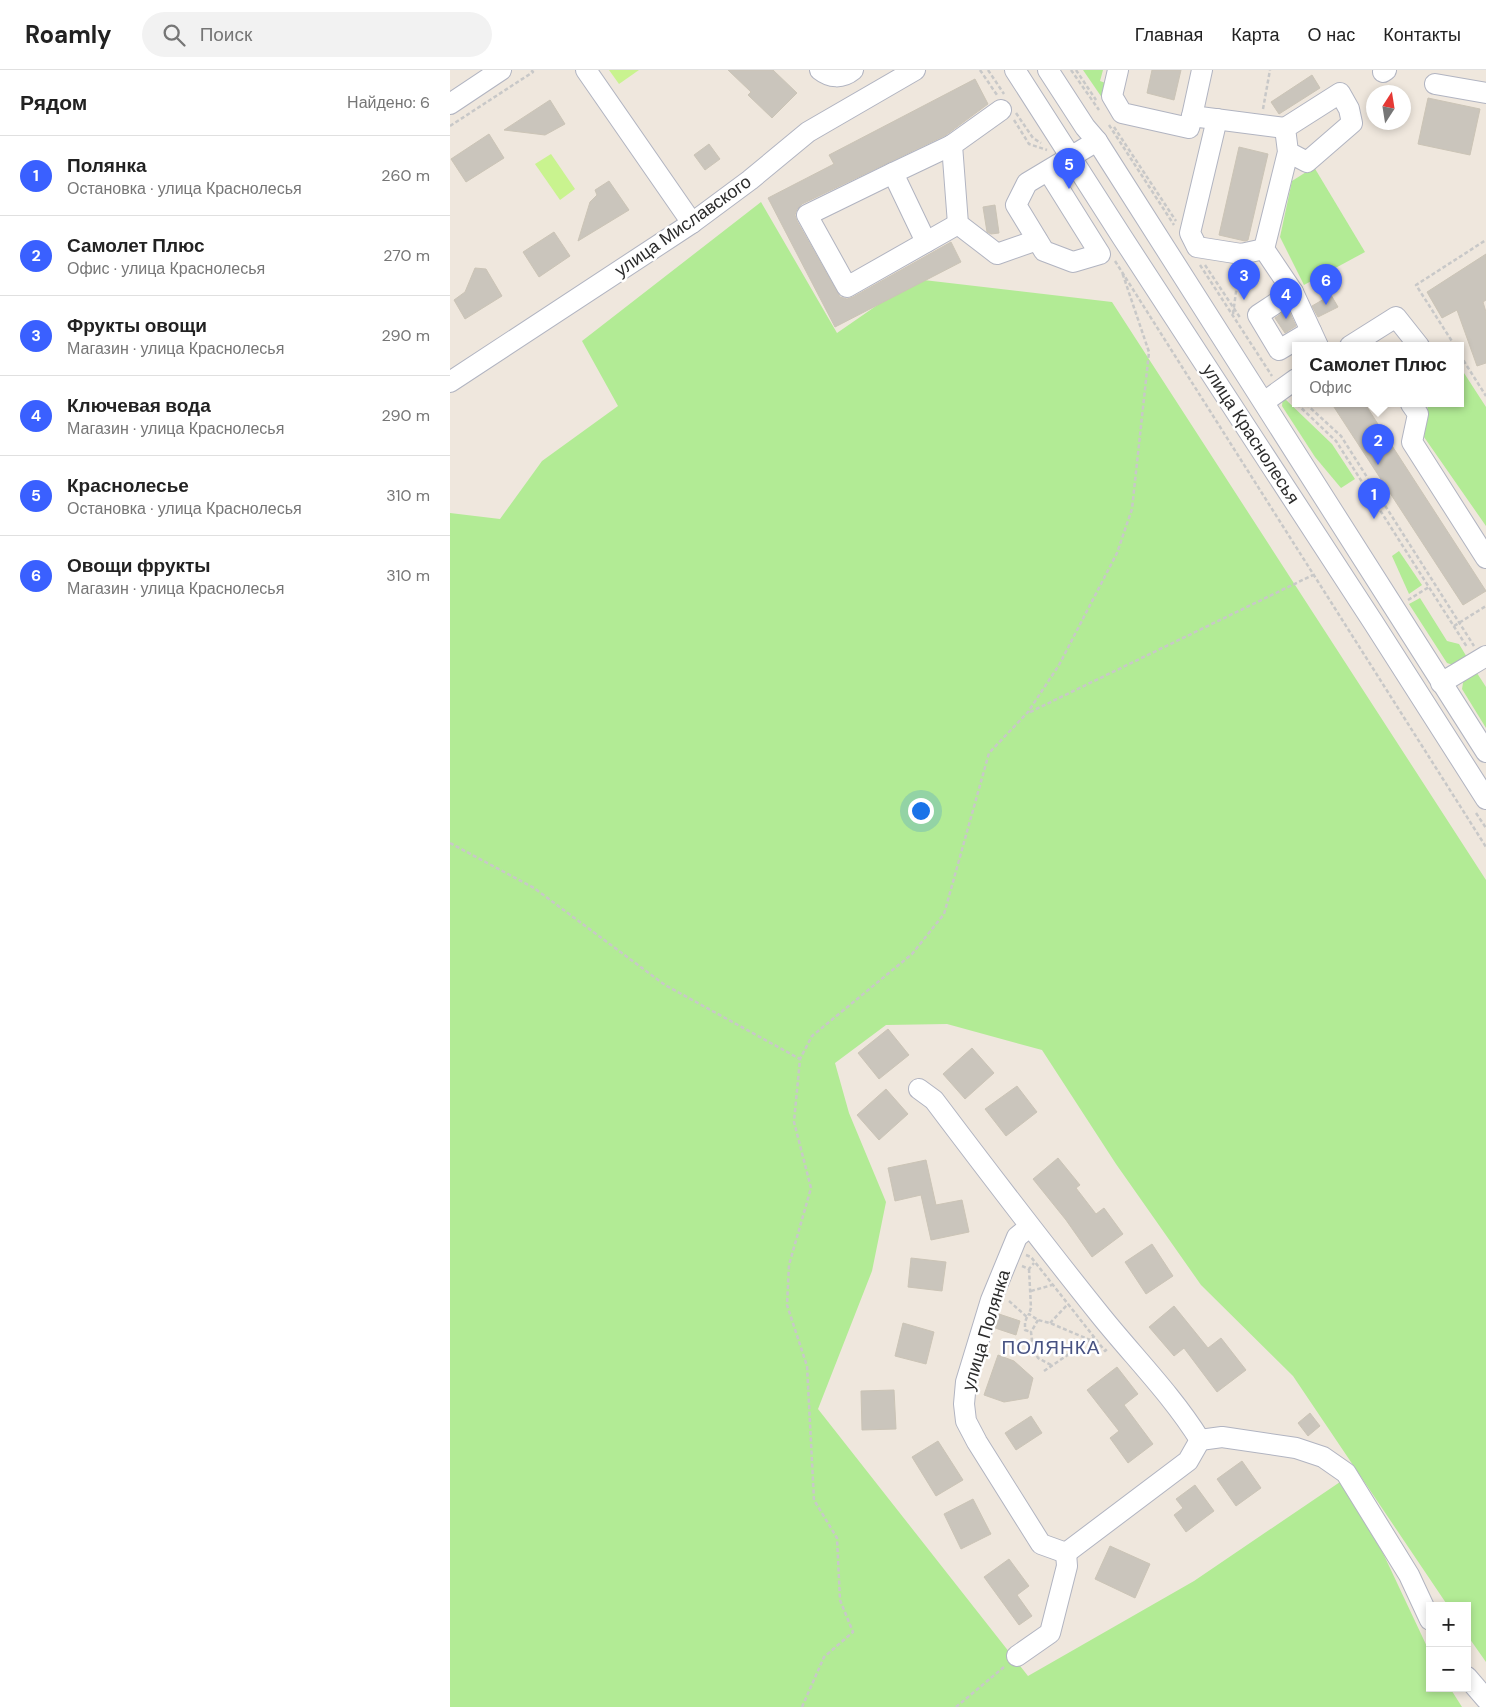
<!DOCTYPE html>
<html lang="ru">
<head>
<meta charset="utf-8">
<style>
  :root { --surface:#fff; --page:#f2f2f2; --text:#222; --muted:#767676; --line:#e0e0e0; --accent:#3a60ff }
  body { margin:0; font-family:"DM Sans",sans-serif; background:var(--page); color:var(--text) }
  .controls { position:absolute; right:15px; bottom:15px; display:grid; overflow:hidden; border-radius:0px; box-shadow:0 2px 8px #0003 }
  .controls button { width:45px; height:45px; display:grid; place-items:center; padding:0; border:0; border-bottom:1px solid var(--line); background:var(--surface); color:var(--text); font:25px sans-serif }
  .compass { position:absolute; left:916px; top:15px; width:45px; height:45px; border-radius:50%; background:var(--surface); box-shadow:0 2px 8px #0003; rotate:12deg }
  .you { position:absolute; left:470px; top:740px; width:18px; height:18px; margin:-12px; border:4px solid #fff; border-radius:50%; background:#1a73e8; box-shadow:0 0 0 8px #1a73e833 }
  .badge { display:grid; place-items:center; width:32px; height:32px; border-radius:50%; background:var(--accent); color:#fff; font-size:16px; font-weight:700 }
  .pin { position:absolute; translate:-50% -41px; filter:drop-shadow(0 1px 2px #0008) }
  .pin::after { content:''; position:absolute; top:26px; width:18px; height:15px; background:inherit; clip-path:polygon(0 0,100% 0,50% 100%) }
  .popup { position:absolute; left:842px; top:272px; width:172px; height:65px; box-sizing:border-box; display:grid; place-content:center; border-radius:0px; background:var(--surface); filter:drop-shadow(0 1px 4px #0005); font-size:16px; white-space:nowrap; color:var(--muted) }
  .popup b { font-size:19px; color:var(--text) }
  .popup::after { content:''; position:absolute; left:50%; top:100%; margin-left:-10px; border:10px solid transparent; border-top-color:var(--surface) }
  .list { margin:0; padding:0; list-style:none }
  h2 { display:flex; justify-content:space-between; align-items:center; height:65px; margin:0; padding:0 20px; font-size:21px }
  h2 small { font-size:16px; font-weight:400; color:var(--muted) }
  .list li { display:grid; grid-template-columns:32px 1fr auto; gap:15px; align-items:center; box-sizing:border-box; height:80px; padding:0 20px; border-top:1px solid var(--line) }
  .list b { display:block; font-size:19px; white-space:nowrap }
  .list p { margin:0; font-size:16px; white-space:nowrap; color:var(--muted) }
  .list em { font-size:16px; font-style:normal; color:var(--muted) }
  .icon { flex:none; width:28px; height:28px; fill:none; stroke:currentColor; stroke-width:2; stroke-linecap:round; stroke-linejoin:round }
  .map { position:relative; flex:none; width:1036px; height:1637px; overflow:hidden }
  header { display:flex; align-items:center; gap:30px; box-sizing:border-box; height:70px; padding:0 25px; background:var(--surface); border-bottom:1px solid var(--line) }
  header strong { font-size:24px }
  nav { display:flex; gap:28px; margin-inline-start:auto; font-size:18px }
  .search { width:350px; height:45px; background:var(--page); display:flex; align-items:center; gap:12px; box-sizing:border-box; padding:0 18px; border-radius:28px; color:var(--muted); font-size:19px }
  main { display:flex }
  aside { flex:1; background:var(--surface) }
  .map>svg:first-child { display:block }
</style>
</head>
<body>
<header>
<strong>Roamly</strong>
<div class="search"><svg class="icon" aria-label="search" viewBox="0 0 24 24"><circle cx="10" cy="10" r="6"/><path d="M15 15l6 6"/></svg>Поиск</div>
<nav><a>Главная</a><a>Карта</a><a>О нас</a><a>Контакты</a></nav>
</header>
<main>
<aside>
<h2>Рядом<small>Найдено: 6</small></h2>
<ul class="list">
<li><span class="badge">1</span><div><b>Полянка</b><p>Остановка · улица Краснолесья</p></div><em>260 m</em></li>
<li><span class="badge">2</span><div><b>Самолет Плюс</b><p>Офис · улица Краснолесья</p></div><em>270 m</em></li>
<li><span class="badge">3</span><div><b>Фрукты овощи</b><p>Магазин · улица Краснолесья</p></div><em>290 m</em></li>
<li><span class="badge">4</span><div><b>Ключевая вода</b><p>Магазин · улица Краснолесья</p></div><em>290 m</em></li>
<li><span class="badge">5</span><div><b>Краснолесье</b><p>Остановка · улица Краснолесья</p></div><em>310 m</em></li>
<li><span class="badge">6</span><div><b>Овощи фрукты</b><p>Магазин · улица Краснолесья</p></div><em>310 m</em></li>
</ul>
</aside>
<div class="map">
<svg width="1036" height="1637" viewBox="0 0 1036 1637">
  <rect width="100%" height="100%" fill="#efe7dd"/>
  <g fill="#b2eb95">
    <path d="M633 0H653L650 11 661 15 657 35Z"/>
    <path d="M864 97 915 182 854 215 830 167 842 111Z"/>
    <path d="M311 132 387 263 465 209 662 232 1036 810V1592L1017 1565V1536H998L843 1306 751 1215 666 1094 592 980 497 954 436 955 385 993 399 1043 436 1132 422 1201 368 1339 578 1606 744 1511 890 1412 932 1481 980 1583V1618H1000L1012 1637H0V443L50 449 92 391 168 336 132 271Z"/>
    <path d="M1014 303 1036 337V456L974 367 978 334H1010L1011 305Z"/>
    <path d="M833 327 882 374 905 409 891 418 865 387 832 336Z"/>
    <path d="M949 481 972 515 959 524 942 486Z"/>
    <path d="M970 528 997 571 1009 574 1018 589 1006 596 997 593 959 534Z"/>
    <path d="M1025 600 1036 617V658L1012 619 1014 607Z"/>
  </g>
  <g fill="#c9f38f">
    <path d="M159 0H189L169 14Z"/>
    <path d="M101 84 125 119 110 130 85 94Z"/>
  </g>
  <g fill="#cac5bc" stroke="#cbc4b6">
    <path d="M278 0H323L347 23 322 48 298 25 301 22Z"/>
    <path d="M702 0H731L724 30 697 23Z"/>
    <path d="M862 5 870 18 829 44 821 32Z"/>
    <path d="M525 9 538 34 496 65 352 134 347 139 345 145 347 151 390 227 397 229 403 227 501 172 511 192 385 257 318 128 384 94 379 85Z"/>
    <path d="M978 28 1030 39 1020 85 968 74Z"/>
    <path d="M100 30 115 54 95 65 54 60Z"/>
    <path d="M39 64 54 88 16 112 1 89Z"/>
    <path d="M259 74 270 89 255 100 244 85Z"/>
    <path d="M789 77 818 84 798 170 795 171 769 165Z"/>
    <path d="M159 111 179 140 128 171 140 132 147 125 145 120Z"/>
    <path d="M545 135 549 163 541 164 537 162 533 137Z"/>
    <path d="M104 162 120 186 89 207 73 182Z"/>
    <path d="M1036 184V230L1033 232 1036 242V293L1027 296 1007 240 992 248 977 222Z"/>
    <path d="M25 198 36 199 52 226 15 249 4 230 15 222Z"/>
    <path d="M881 225 888 237 868 247 862 236Z"/>
    <path d="M838 239 846 256 835 263 825 248Z"/>
    <path d="M882 334H915L1036 521 1013 535Z"/>
    <path d="M438 959 459 985 429 1009 408 983Z"/>
    <path d="M522 978 544 1003 515 1029 493 1004Z"/>
    <path d="M567 1016 587 1042 556 1066 535 1039Z"/>
    <path d="M436 1019 458 1044 429 1070 407 1045Z"/>
    <path d="M608 1088 630 1115 626 1118 646 1144 654 1138 673 1164 642 1187 616 1150 583 1109Z"/>
    <path d="M476 1090 486 1135 512 1130 519 1162 481 1170 471 1125 445 1131 438 1098Z"/>
    <path d="M702 1174 723 1206 696 1224 675 1192Z"/>
    <path d="M461 1188 496 1192 492 1221 458 1217Z"/>
    <path d="M724 1236 758 1278 771 1268 796 1300 767 1322 734 1278 724 1286 699 1257Z"/>
    <path d="M549 1244 570 1251 566 1265 545 1258Z"/>
    <path d="M453 1253 484 1262 476 1294 445 1286Z"/>
    <path d="M548 1285 564 1291 583 1308 578 1328 554 1332 534 1325Z"/>
    <path d="M667 1297 688 1324 674 1335 703 1374 678 1393 660 1368 669 1361 637 1320Z"/>
    <path d="M444 1320 446 1359 412 1360 411 1321Z"/>
    <path d="M860 1343 870 1356 858 1366 848 1353Z"/>
    <path d="M581 1346 592 1363 566 1380 555 1363Z"/>
    <path d="M488 1371 513 1410 486 1426 462 1387Z"/>
    <path d="M792 1391 811 1418 786 1436 767 1409Z"/>
    <path d="M745 1415 764 1441 736 1462 724 1445 733 1438 726 1429Z"/>
    <path d="M523 1429 541 1464 511 1479 494 1444Z"/>
    <path d="M660 1476 700 1494 685 1528 645 1509Z"/>
    <path d="M559 1489 579 1516 567 1525 582 1546 569 1555 534 1507Z"/>
  </g>
  <g fill="none" stroke-linecap="round" stroke-linejoin="round">
    <defs>
      <g id="minor">
        <path d="M136 0 242 153"/>
        <path d="M370 0C380 8 392 9 403 0"/>
        <path d="M565 0 672 167 923 552 1036 729"/>
        <path d="M598 0 635 57 647 71 1036 682"/>
        <path d="M668 0 662 26 672 43 739 58 742 46 835 58"/>
        <path d="M933 2 936 0"/>
        <path d="M985 14 1036 23"/>
        <path d="M0 34 51 0"/>
        <path d="M551 40 502 75 508 154 547 184 587 170"/>
        <path d="M742 46 752 0"/>
        <path d="M767 49 740 163 747 177 791 184 814 179"/>
        <path d="M838 82 857 92 902 53 899 39 890 23 835 58 838 82 814 179 843 222 868 276"/>
        <path d="M598 101 650 184 623 192 594 181 566 135 577 113 647 71"/>
        <path d="M443 103 357 145 397 217 508 154"/>
        <path d="M476 172 443 103 502 75"/>
        <path d="M843 222 808 245 829 280 861 261"/>
        <path d="M900 276 946 247 969 276"/>
        <path d="M0 312 242 153 300 110 358 62 465 0"/>
        <path d="M814 332 846 309"/>
        <path d="M961 334 968 344 962 372 1036 488"/>
        <path d="M991 613 1036 586"/>
        <path d="M469 1019 484 1030C539 1103 594 1175 651 1246 684 1287 722 1325 750 1370L772 1367 846 1378 873 1387 896 1403 959 1505 980 1550"/>
        <path d="M579 1157 567 1167 541 1230 516 1312 514 1334 516 1351 527 1372 591 1474 616 1483"/>
        <path d="M616 1483 738 1391 750 1370"/>
        <path d="M567 1586 600 1563 617 1496 616 1483"/>
        <path d="M1017 1607 1036 1629"/>
      </g>
    </defs>
    <use href="#minor" stroke="#b1b4c1" stroke-width="22"/>
    <g stroke="#c8c8c8" stroke-width="2.5" stroke-dasharray="4 2.5" stroke-linecap="butt">
      <path d="M530 0 547 25"/>
      <path d="M538 0 554 24"/>
      <path d="M621 0 649 40"/>
      <path d="M626 0 646 30"/>
      <path d="M813 39 820 0"/>
      <path d="M566 43 583 68 591 73"/>
      <path d="M564 50 579 74 597 80"/>
      <path d="M659 55 724 155"/>
      <path d="M0 56 83 2 81 0"/>
      <path d="M664 57 726 151"/>
      <path d="M665 191 1036 777"/>
      <path d="M750 195 822 306"/>
      <path d="M755 195 791 249"/>
      <path d="M783 244 789 200"/>
      <path d="M1005 276 966 215 1036 170"/>
      <path d="M1010 285 1036 326"/>
      <path d="M847 334 886 371 1017 577"/>
      <path d="M856 334 891 366 1024 576"/>
      <path d="M958 530 979 517"/>
      <path d="M1004 556 1036 536"/>
      <path d="M580 642 863 505"/>
      <path d="M1026 743 1036 758"/>
      <path d="M0 773 84 818 215 915 350 989"/>
      <path d="M576 1185 581 1187 655 1281 657 1279"/>
      <path d="M572 1196 579 1199 584 1193"/>
      <path d="M579 1199 581 1238 579 1244"/>
      <path d="M581 1221 602 1215"/>
      <path d="M559 1231 577 1247 579 1244 588 1250 600 1253 640 1270"/>
      <path d="M577 1247 575 1252V1260L581 1262"/>
      <path d="M588 1250 581 1262 583 1279 588 1288 601 1295"/>
      <path d="M600 1253 618 1234"/>
      <path d="M594 1301 644 1267"/>
      <path d="M352 1637 374 1587 403 1562 390 1530 387 1468 364 1430 357 1296 337 1235 339 1195 361 1118 344 1052 350 989 362 966 462 884 494 844 539 683 578 642 609 595 667 483 682 439 699 282 672 202"/>
      <path d="M506 1637 554 1597"/>
    </g>
    <use href="#minor" stroke="#fff" stroke-width="20"/>
  </g>
  <g text-anchor="middle" stroke-width="5" stroke-linejoin="round" paint-order="stroke">
    <g font-size="18" fill="#2c2c2c" stroke="#fff">
      <text transform="translate(233 156) rotate(-35)" y="6">улица Миславского</text>
      <text transform="translate(801 364) rotate(57)" y="6">улица Краснолесья</text>
      <text transform="translate(536 1260) rotate(-73)" y="6">улица Полянка</text>
    </g>
    <g font-size="19" letter-spacing="1" fill="#475282" stroke="#fff">
      <text x="601" y="1284">ПОЛЯНКА</text>
    </g>
  </g>
</svg>
<div class="controls">
<button>+</button>
<button>−</button>
</div>
<svg class="compass" viewBox="-18 -18 36 36"><path d="M0-13l5 13h-10z" fill="#e53935"/><path d="M0 13l5-13h-10z" fill="#767676"/></svg>
<div class="you"></div>
<div class="pin badge" style="left:924px;top:449px">1</div>
<div class="pin badge" style="left:928px;top:395px">2</div>
<div class="popup"><b>Самолет Плюс</b>Офис</div>
<div class="pin badge" style="left:794px;top:230px">3</div>
<div class="pin badge" style="left:836px;top:249px">4</div>
<div class="pin badge" style="left:619px;top:119px">5</div>
<div class="pin badge" style="left:876px;top:235px">6</div>
</div>
</main>
</body>
</html>
